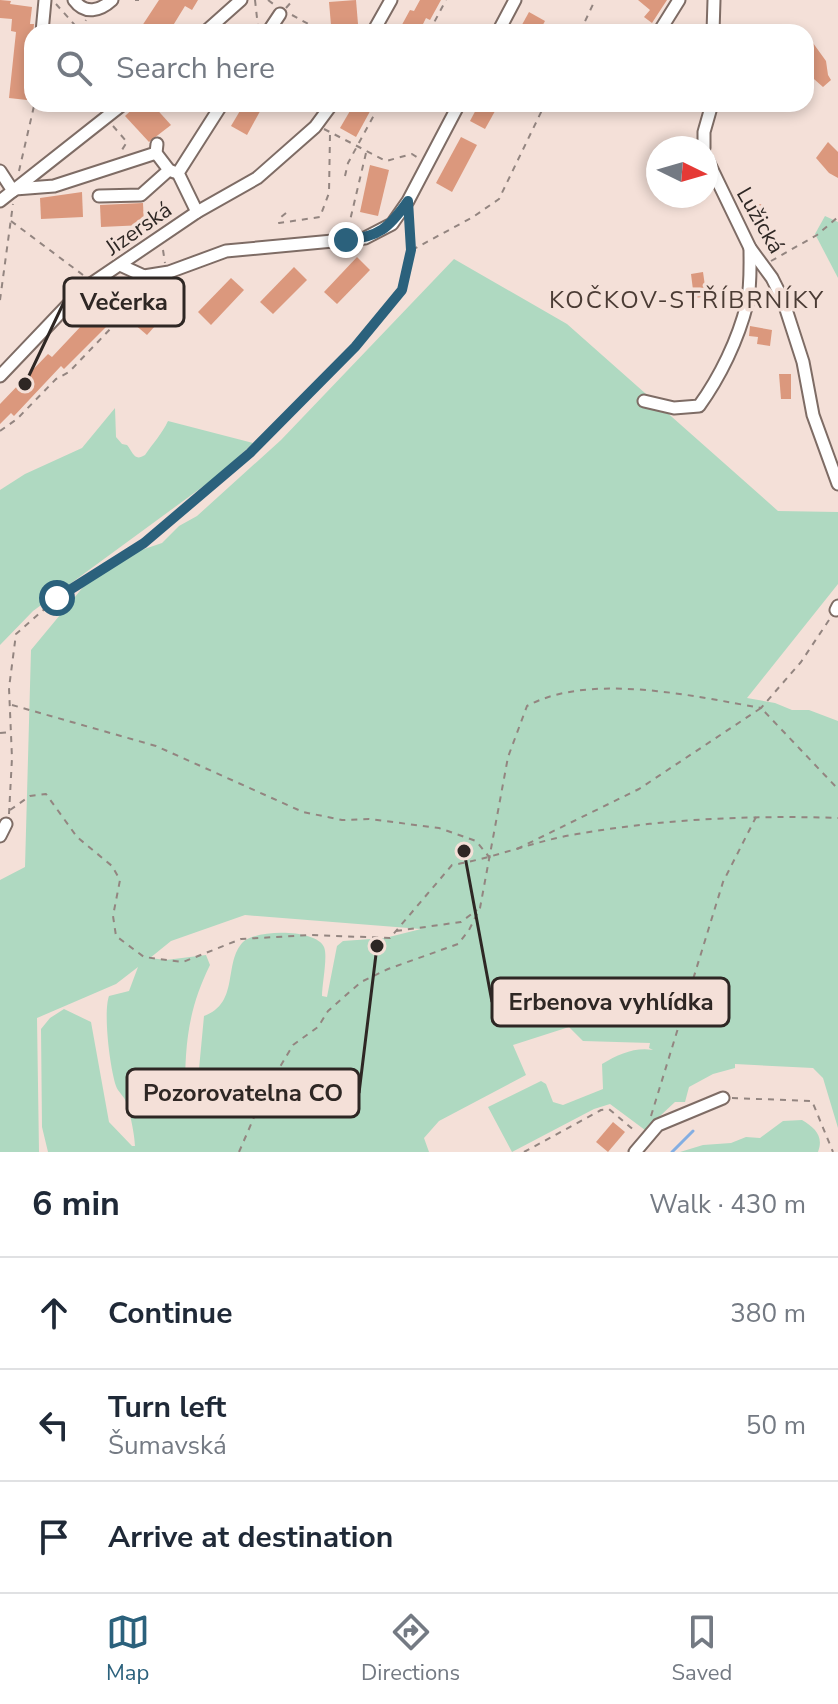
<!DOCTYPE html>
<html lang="en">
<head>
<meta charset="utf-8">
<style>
  :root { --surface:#fff; --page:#f2f2f3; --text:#1f2937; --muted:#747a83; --line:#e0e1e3; --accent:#2b617c }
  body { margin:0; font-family:"Nunito Sans",sans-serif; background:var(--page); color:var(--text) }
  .compass { position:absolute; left:646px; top:136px; width:72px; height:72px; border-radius:50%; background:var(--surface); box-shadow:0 4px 12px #0003; rotate:95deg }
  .stop { position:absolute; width:24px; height:24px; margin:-18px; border:6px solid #2b617c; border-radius:50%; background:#fff }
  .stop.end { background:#2b617c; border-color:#fff; box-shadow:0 2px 8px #0008 }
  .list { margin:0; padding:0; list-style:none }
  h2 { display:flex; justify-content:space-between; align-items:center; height:104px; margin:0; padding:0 32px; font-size:34px }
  h2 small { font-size:26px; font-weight:400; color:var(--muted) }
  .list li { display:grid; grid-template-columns:52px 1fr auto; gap:24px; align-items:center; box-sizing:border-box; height:112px; padding:0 32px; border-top:2px solid var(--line) }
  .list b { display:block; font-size:30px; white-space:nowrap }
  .list p { margin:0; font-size:26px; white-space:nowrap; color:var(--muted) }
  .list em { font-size:26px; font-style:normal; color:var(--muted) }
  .icon { flex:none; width:44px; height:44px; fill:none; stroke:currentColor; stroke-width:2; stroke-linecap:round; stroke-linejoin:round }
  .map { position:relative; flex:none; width:838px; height:1152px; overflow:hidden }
  .search { position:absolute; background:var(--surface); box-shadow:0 4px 12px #0003; left:24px; right:24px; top:24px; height:88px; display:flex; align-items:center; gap:20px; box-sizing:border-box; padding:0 28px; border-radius:24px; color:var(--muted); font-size:30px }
  .sheet { height:440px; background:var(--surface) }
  nav { display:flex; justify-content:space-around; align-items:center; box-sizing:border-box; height:112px; border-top:2px solid var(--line); background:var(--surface); font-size:22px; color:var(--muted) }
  nav a { display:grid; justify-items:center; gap:4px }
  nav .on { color:var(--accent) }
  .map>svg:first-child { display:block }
</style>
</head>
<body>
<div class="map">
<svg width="838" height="1152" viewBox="0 0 838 1152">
  <rect width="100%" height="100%" fill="#f4e0d8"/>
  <g fill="#afd9c1" fill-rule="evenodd">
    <path d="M825 216 838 222V278L815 234Z"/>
    <path d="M454 259 567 324 778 511 838 512V584L747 698 775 703 792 710H809L838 721V1128L823 1078 813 1068 735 1064V1068L713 1074 689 1087 685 1102H675L645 1130 610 1104 594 1109 512 1152 488 1107 541 1081 546 1084 553 1102 563 1105 603 1089 602 1064C619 1054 635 1047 653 1050L649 1048 650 1043 583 1041 569 1027 513 1045 526 1075 439 1121 424 1138 429 1152H48L42 1127 41 1029 50 1018 64 1009 91 1022 109 1122 132 1146H135C135 1137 130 1111 126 1102 124 1096 118 1092 116 1086 110 1068 103 1013 109 996L129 991 138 967 116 984 37 1018 39 1152H0V880L25 867 31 650 103 563 162 543 179 526 197 516 281 440ZM245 915 421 929 385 938 343 941 337 946 327 997 322 996C322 984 328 956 324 947 316 929 257 929 243 942 223 963 240 1003 204 1016L196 1101 192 1104 185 1097C185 1046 187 1012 210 965L206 955 166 960 150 958 171 941Z"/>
    <path d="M115 408 116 437 122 444 127 445C133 452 134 462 145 455 153 443 162 434 168 421L253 443 220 474 33 611 0 645V490L25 474 82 448Z"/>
    <path d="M802 1120C815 1128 824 1136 818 1152H680L703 1145 731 1143 746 1137 760 1138 783 1121Z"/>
  </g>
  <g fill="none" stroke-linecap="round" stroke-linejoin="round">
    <path stroke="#83aee2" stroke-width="3" d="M672 1152 693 1131"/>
  </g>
  <g fill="#db987d">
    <path d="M0 0 11 1 10 4 32 7 30 24H34L27 100 9 98 16 32 11 31 12 19 0 18Z"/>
    <path d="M159 0H198L192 10 185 6 169 32H138Z"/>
    <path d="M356 0 358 24 331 25 329 2Z"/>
    <path d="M420 0H441L430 20 426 18 419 32H398L410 10 414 11Z"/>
    <path d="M638 0H667L652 23 644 17 650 10Z"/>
    <path d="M529 12 545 21 539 32H518Z"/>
    <path d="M813 43 826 61 828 75 831 80 823 87 806 72V51Z"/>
    <path d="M138 104H152L171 125 149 142 125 116Z"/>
    <path d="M244 104H264L247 135 231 126Z"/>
    <path d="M354 104H374L356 137 340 128Z"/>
    <path d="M479 104H499L485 129 470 121Z"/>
    <path d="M461 137 477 145 452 192 436 183Z"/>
    <path d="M828 142 838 152V178L829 173 816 158Z"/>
    <path d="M370 165 389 170 378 216 360 212Z"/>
    <path d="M82 192 83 217 41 219 40 198Z"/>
    <path d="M143 203 144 225 101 227 100 205Z"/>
    <path d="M763 204 764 220H750V205Z"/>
    <path d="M357 257 370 270 337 304 324 292Z"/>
    <path d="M294 267 307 280 273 314 260 302Z"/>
    <path d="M703 272 705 286H710L711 296 694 298 691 274Z"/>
    <path d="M231 278 244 290 211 325 198 312Z"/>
    <path d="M164 286 179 299 147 335 133 323Z"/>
    <path d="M99 307 113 320 64 369 61 366 14 416 11 413 0 424V404L48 354 52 357Z"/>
    <path d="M750 326 772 330 770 346 757 344 758 337 749 336Z"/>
    <path d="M779 374H791V399H781Z"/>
    <path d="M613 1122 625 1132 608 1152 596 1142Z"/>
  </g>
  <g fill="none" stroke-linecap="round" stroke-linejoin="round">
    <defs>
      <g id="minor">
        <path d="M74 0C85 15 100 11 112 0"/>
        <path d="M42 32 45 0"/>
        <path d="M205 32 241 0"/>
        <path d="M268 32 280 14"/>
        <path d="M373 32 391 0"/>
        <path d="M498 32 515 0"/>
        <path d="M659 32 679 0"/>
        <path d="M713 32 714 0"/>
        <path d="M157 144 156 153 169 170 174 172"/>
        <path d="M704 148V132L712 104"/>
        <path d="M706 157 750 248 772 278 783 300 803 362 813 415 838 484"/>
        <path d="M0 171 13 191"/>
        <path d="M15 189 54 186 156 153"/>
        <path d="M99 196 141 195 169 170"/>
        <path d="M0 201 123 104"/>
        <path d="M197 212 178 173 222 104"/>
        <path d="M120 265 144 276 169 272 226 251 365 238 392 224 408 201 459 104"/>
        <path d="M0 376 82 290 197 212 257 178 315 127 332 104"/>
        <path d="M644 401 674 408 699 406C720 377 738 340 747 304 751 286 750 267 750 248"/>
        <path d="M836 610 838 606"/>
        <path d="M0 836 6 824"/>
        <path d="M635 1152 658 1125 723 1098"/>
      </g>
    </defs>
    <use href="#minor" stroke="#7e6c65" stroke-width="15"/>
    <g stroke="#938580" stroke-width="2" stroke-dasharray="6 6" stroke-linecap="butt">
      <path d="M135 0H139"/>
      <path d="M255 0 258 27"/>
      <path d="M268 0 276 6"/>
      <path d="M56 4 81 32"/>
      <path d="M286 8 293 0"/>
      <path d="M292 15 323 32"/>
      <path d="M86 32 84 23 86 20"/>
      <path d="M429 32 446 0"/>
      <path d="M580 32 595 0"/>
      <path d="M34 104 69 110 70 104"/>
      <path d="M113 126 127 142 120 153"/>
      <path d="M324 129 386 161 412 154 420 159"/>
      <path d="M19 171 34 106"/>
      <path d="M345 176 348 163 380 104"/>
      <path d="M286 213 280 218 279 223 320 217 329 193 330 134"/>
      <path d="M11 221 83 275"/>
      <path d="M348 229 366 153"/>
      <path d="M163 250 165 263"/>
      <path d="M412 250 473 217 499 199 545 104"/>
      <path d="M771 261 817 235 838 217"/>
      <path d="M0 300 13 204"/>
      <path d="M0 431 17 419 56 379 69 372 115 324 121 278"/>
      <path d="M12 705 156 746 303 812 342 820 369 819 439 828 476 841 490 858"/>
      <path d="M0 733 10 732"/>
      <path d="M10 810 30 796 46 794 77 837 112 866 120 880 113 916 116 936 144 957 183 962 241 939 311 935 390 938 452 865C495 858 534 841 577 834 663 819 750 815 838 818"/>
      <path d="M9 814 12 758 9 688 16 634 57 598 144 543 250 453 355 347 402 290 411 250 409 218"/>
      <path d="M517 849 639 789 761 708 838 789"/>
      <path d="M396 931 461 922 477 910"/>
      <path d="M732 1098 812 1101 833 1152"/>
      <path d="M651 1116 723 882 756 817"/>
      <path d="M239 1152 265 1092 293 1045 318 1027 328 1011 361 982 388 969 458 944 469 930 480 908 508 757 527 706C590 672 693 696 761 708L801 662 829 620"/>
      <path d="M524 1152 601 1110 609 1109 636 1132"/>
    </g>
    <use href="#minor" stroke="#fff" stroke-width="11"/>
  </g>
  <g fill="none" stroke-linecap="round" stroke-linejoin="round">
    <path stroke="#2b617c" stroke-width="10" d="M57 598 144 543 250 453 355 347 402 290 411 250 408 201C389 228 379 237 346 240"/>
  </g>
  <g text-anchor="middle" stroke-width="7" stroke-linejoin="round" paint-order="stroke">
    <g font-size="22" fill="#2e2724" stroke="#f4e0d8">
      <text transform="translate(761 220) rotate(60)" y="8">Lužická</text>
      <text transform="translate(138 228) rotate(-35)" y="8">Jizerská</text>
    </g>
    <g font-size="24" letter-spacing="2" fill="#4b3c35" stroke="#f4e0d8">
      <text x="687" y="308">KOČKOV-STŘÍBRNÍKY</text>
    </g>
  </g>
  <path fill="none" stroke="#2e2724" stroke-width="3" d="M25 384L64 302M464 851L492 1002M377 946L359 1093"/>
  <g fill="#2e2724" stroke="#f4e0d8" stroke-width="3">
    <circle cx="25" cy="384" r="8"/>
    <circle cx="464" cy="851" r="8"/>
    <circle cx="377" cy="946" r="8"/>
  </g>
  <g fill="#f4e0d8" stroke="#2e2724" stroke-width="3">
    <rect x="64" y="278" width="120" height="48" rx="8"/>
    <rect x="492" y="978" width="237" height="48" rx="8"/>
    <rect x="127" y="1069" width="232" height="48" rx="8"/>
  </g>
  <g font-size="24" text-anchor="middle" font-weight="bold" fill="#2e2724">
    <text x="124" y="310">Večerka</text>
    <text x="611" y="1010">Erbenova vyhlídka</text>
    <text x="243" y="1101">Pozorovatelna CO</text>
  </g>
</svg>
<svg class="compass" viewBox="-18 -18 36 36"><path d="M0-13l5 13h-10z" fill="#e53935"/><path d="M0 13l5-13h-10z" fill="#747a83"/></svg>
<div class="stop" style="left:57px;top:598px"></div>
<div class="stop end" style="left:346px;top:240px"></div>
<div class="search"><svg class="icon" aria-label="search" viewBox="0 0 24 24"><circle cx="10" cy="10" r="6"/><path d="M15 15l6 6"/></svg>Search here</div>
</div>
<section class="sheet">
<h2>6 min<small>Walk · 430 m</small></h2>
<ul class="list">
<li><svg class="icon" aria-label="ahead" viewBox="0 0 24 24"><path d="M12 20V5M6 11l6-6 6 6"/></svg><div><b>Continue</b></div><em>380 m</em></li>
<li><svg class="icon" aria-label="left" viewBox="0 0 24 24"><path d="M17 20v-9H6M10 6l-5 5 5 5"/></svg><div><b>Turn left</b><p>Šumavská</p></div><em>50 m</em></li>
<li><svg class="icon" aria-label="arrive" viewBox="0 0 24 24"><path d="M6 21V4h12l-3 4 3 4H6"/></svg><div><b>Arrive at destination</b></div></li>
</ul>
</section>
<nav>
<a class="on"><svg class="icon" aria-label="map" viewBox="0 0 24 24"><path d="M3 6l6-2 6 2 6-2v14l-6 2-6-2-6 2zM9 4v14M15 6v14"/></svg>Map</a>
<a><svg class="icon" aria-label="directions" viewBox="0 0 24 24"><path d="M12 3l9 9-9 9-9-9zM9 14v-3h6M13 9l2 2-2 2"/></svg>Directions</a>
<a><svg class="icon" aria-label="saved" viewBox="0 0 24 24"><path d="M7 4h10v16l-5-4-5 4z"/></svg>Saved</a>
</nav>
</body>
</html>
